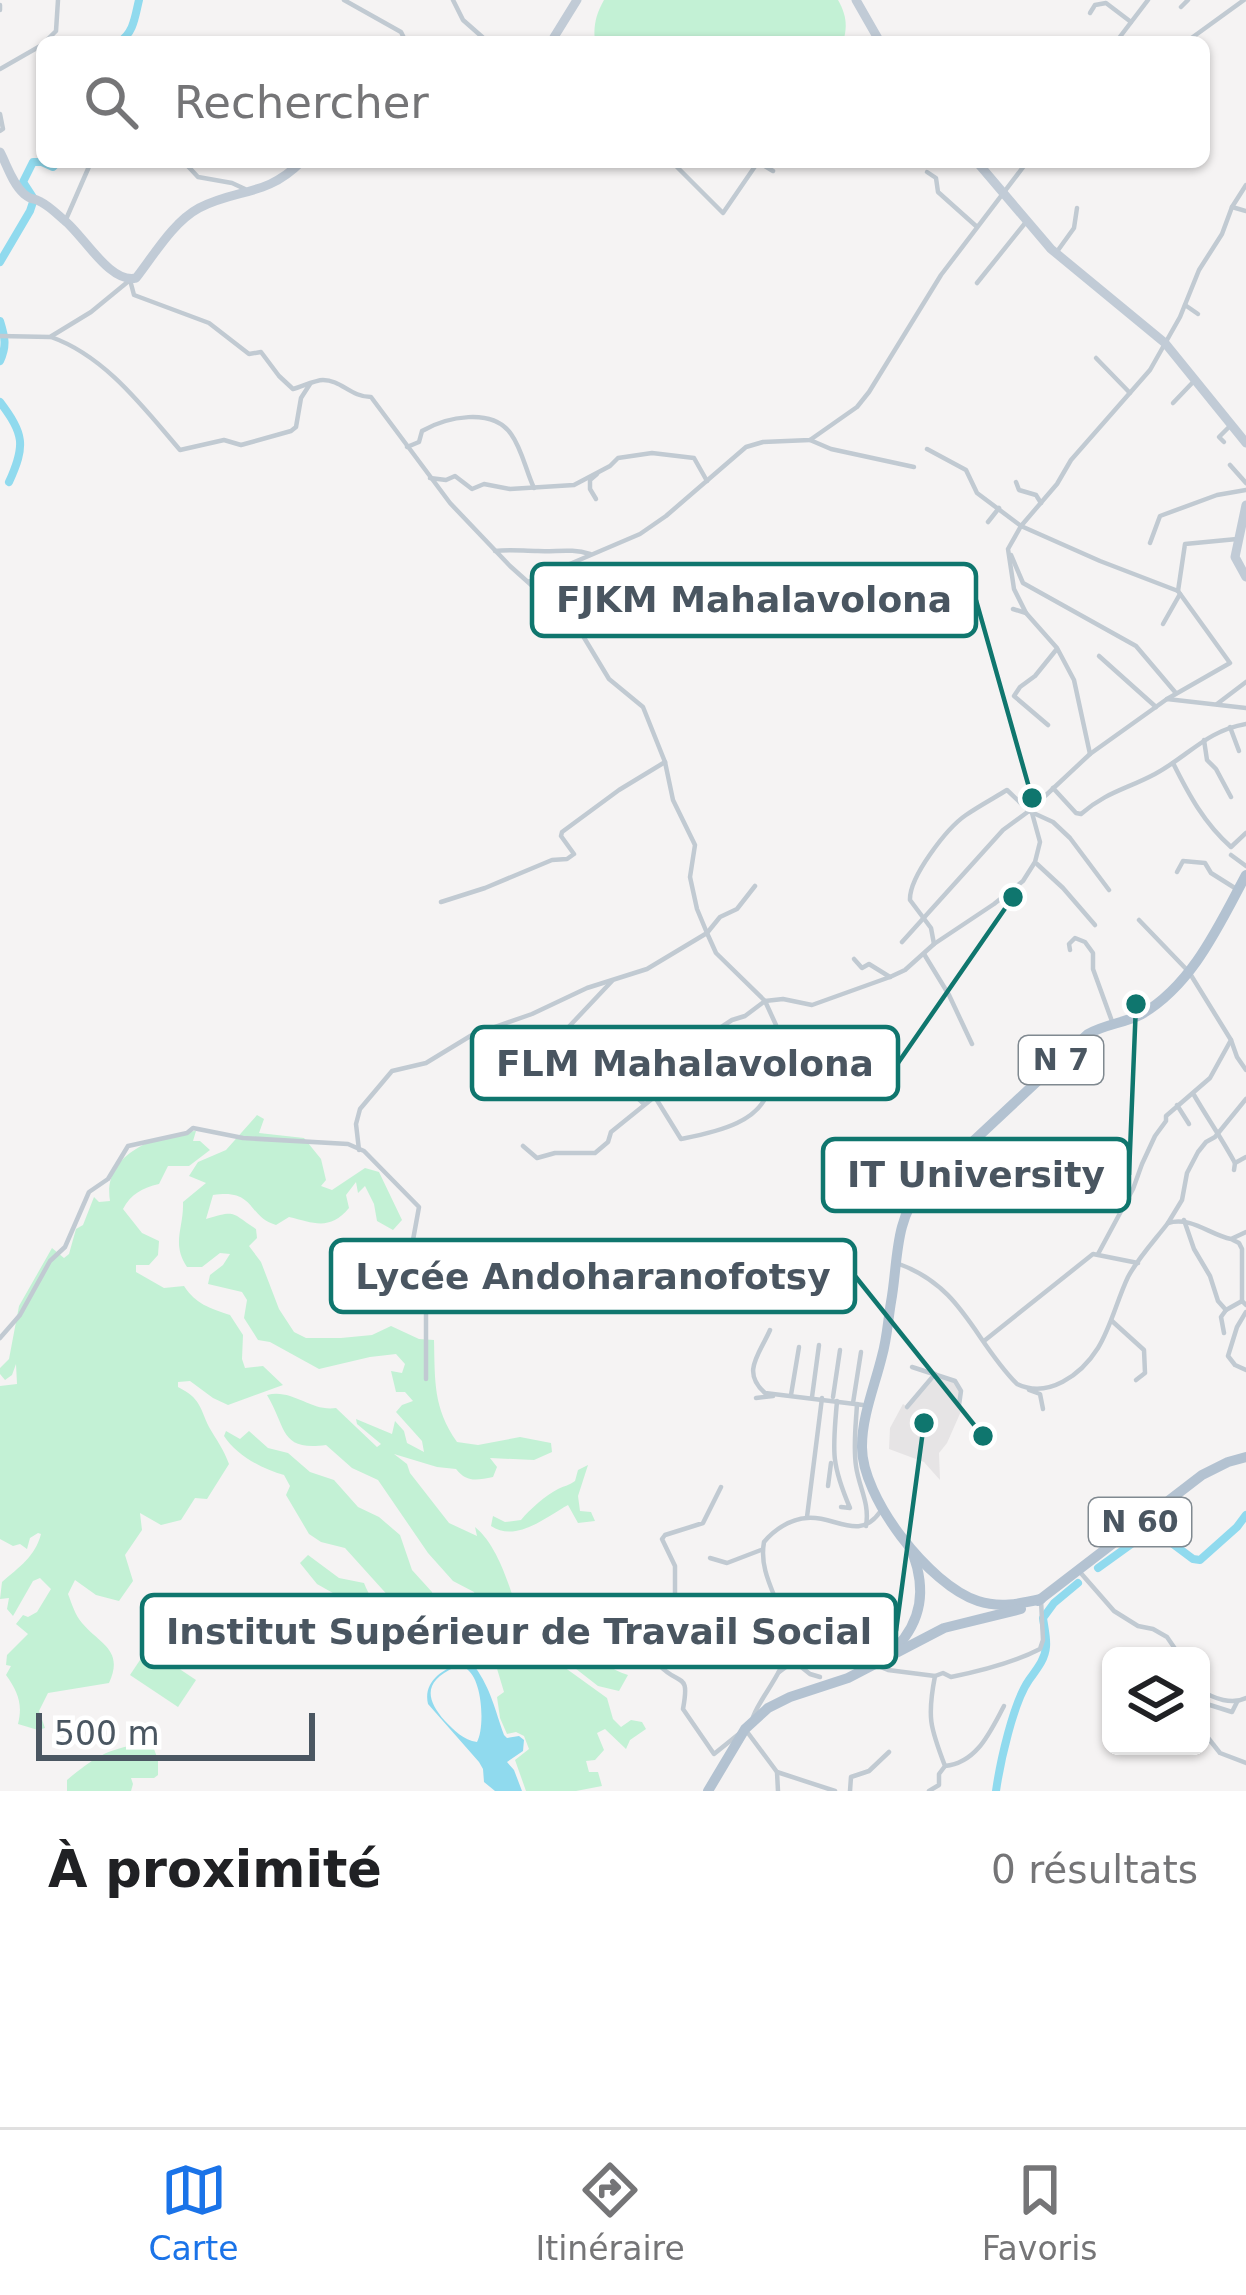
<!DOCTYPE html>
<html lang="fr">
<head>
<meta charset="utf-8">
<style>
  :root { --surface:#fff; --page:#f6f6f6; --text:#202124; --muted:#757577; --line:#e0e0e0; --accent:#1a73e8 }
  body { margin:0; font-family:"DejaVu Sans",sans-serif; background:var(--page); color:var(--text) }
  .controls { position:absolute; right:36px; bottom:36px; display:grid; overflow:hidden; border-radius:18px; box-shadow:0 3px 9px #0004 }
  .controls button { width:108px; height:108px; display:grid; place-items:center; padding:0; border:0; border-bottom:3px solid var(--line); background:var(--surface); color:var(--text); font:60px sans-serif }
  .scale { position:absolute; left:36px; bottom:30px; width:279px; box-sizing:border-box; padding-left:12px; border:6px solid #4a5661; border-top:0; font-size:33px; line-height:42px; white-space:nowrap; color:#4a5661; -webkit-text-stroke:9px #fff; paint-order:stroke }
  .list { margin:0; padding:0; list-style:none }
  h2 { display:flex; justify-content:space-between; align-items:center; height:156px; margin:0; padding:0 48px; font-size:51px }
  h2 small { font-size:39px; font-weight:400; color:var(--muted) }
  .icon { flex:none; width:66px; height:66px; fill:none; stroke:currentColor; stroke-width:2; stroke-linecap:round; stroke-linejoin:round }
  .map { position:relative; flex:none; width:1246px; height:1791px; overflow:hidden }
  .search { position:absolute; background:var(--surface); box-shadow:0 3px 9px #0004; left:36px; right:36px; top:36px; height:132px; display:flex; align-items:center; gap:30px; box-sizing:border-box; padding:0 42px; border-radius:18px; color:var(--muted); font-size:45px }
  .sheet { height:336px; background:var(--surface) }
  nav { display:flex; justify-content:space-around; align-items:center; box-sizing:border-box; height:168px; border-top:3px solid var(--line); background:var(--surface); font-size:33px; color:var(--muted) }
  nav a { display:grid; justify-items:center; gap:6px }
  nav .on { color:var(--accent) }
  .map>svg:first-child { display:block }
</style>
</head>
<body>
<div class="map">
<svg width="1246" height="1791" viewBox="0 0 1246 1791">
  <rect width="100%" height="100%" fill="#f5f3f3"/>
  <path fill="#e6e4e5" d="M936 1376 955 1381 961 1391 959 1404 962 1409 947 1443 939 1453 940 1480 924 1462 889 1449 890 1428 903 1404 907 1407Z"/>
  <g fill="#c3f1d5">
    <path d="M604 0H838C846 14 848 26 843 42H595C593 26 596 14 604 0Z"/>
    <path d="M257 1115 264 1119 259 1133 304 1138 321 1159 326 1180 321 1186 332 1190 365 1168 379 1172 402 1220 393 1230 377 1221 374 1204 365 1186 358 1193 356 1182 346 1195 349 1208C330 1231 314 1223 289 1217L276 1225C247 1217 256 1188 213 1195L206 1219C237 1210 230 1212 256 1229L257 1238 249 1246 261 1262 279 1309 294 1332 306 1338H341L372 1335 391 1326 419 1339 434 1340C435 1381 433 1408 457 1442L478 1445 520 1437 551 1443 552 1452 534 1460 490 1458 497 1467 493 1477C477 1480 467 1483 456 1469L437 1467 394 1454 407 1464 410 1473 449 1523 477 1536 475 1527C497 1545 508 1582 517 1609 522 1624 521 1634 532 1645L533 1615 543 1599H556C576 1628 593 1665 628 1675L619 1691 598 1686 571 1665 564 1667 607 1698 613 1719 621 1727 631 1720 642 1722 646 1729 630 1740 626 1749 605 1729 597 1733 604 1750 595 1760 586 1761 589 1772H598L602 1786 576 1791H526L515 1760 529 1749 524 1736 516 1732 507 1734 500 1718 497 1697 504 1692 474 1592 453 1581 428 1553 378 1480 352 1468 326 1445C279 1451 287 1428 267 1395 292 1388 311 1412 336 1408L377 1447 381 1444 357 1424 356 1419 392 1434 395 1421 404 1431 407 1443 424 1452 422 1441 396 1412 402 1405 413 1401 405 1392H396L391 1371 402 1373 405 1364 396 1354 370 1357 319 1369 270 1342 258 1340 244 1318 247 1300 242 1292 208 1284 210 1275 223 1265 230 1254 220 1253 202 1267H187C171 1243 184 1228 183 1202L206 1183 189 1176 198 1162 226 1150Z"/>
    <path d="M196 1131 193 1141H200L210 1150 189 1166H168L159 1184C142 1188 131 1194 123 1209L142 1233 159 1241 158 1255 149 1265H136V1272L164 1288 184 1286C196 1304 209 1308 230 1315L243 1335 242 1359 245 1368 263 1366 283 1385 228 1405 213 1398 190 1381 178 1382V1387C201 1399 199 1406 209 1427 216 1439 224 1450 229 1464L207 1499 195 1498 181 1520 161 1525 140 1513 142 1530 125 1555 133 1581 119 1601 96 1595 75 1580 68 1594C72 1604 75 1615 82 1623 101 1645 124 1650 109 1683L48 1693 39 1711 45 1728 38 1730 18 1724C23 1704 18 1692 6 1675L11 1666 6 1665 7 1655 28 1634 16 1624 23 1615 28 1617 37 1612 51 1589 40 1578 33 1581 13 1616 7 1609 9 1598 0 1599 2 1582C19 1567 35 1557 41 1534L38 1533 30 1538 27 1549 20 1544 13 1546 0 1539V1386L17 1384 16 1364 12 1375 5 1380 0 1374V1368L9 1359 19 1306 52 1248 64 1258 69 1254 76 1229 83 1225 94 1197 99 1202 110 1201C102 1153 158 1134 196 1131Z"/>
    <path d="M226 1431 240 1439 249 1431 268 1448 288 1453 310 1472 334 1480 358 1507 379 1517 400 1535 412 1570 432 1592 435 1613 420 1608 421 1623 410 1620 345 1548 321 1542 309 1534 286 1495 290 1486 284 1475C262 1469 236 1455 224 1436Z"/>
    <path d="M588 1465 578 1496 580 1511 591 1512 595 1521 578 1523 568 1505C546 1517 516 1543 491 1526L493 1516 505 1522 521 1520C529 1510 546 1495 558 1489 564 1486 570 1485 575 1481L578 1470Z"/>
    <path d="M308 1555 339 1578 364 1583C373 1607 397 1629 420 1638L424 1658 406 1661 386 1654 377 1646 371 1624 354 1605 317 1584 300 1563Z"/>
    <path d="M148 1648 196 1680 178 1707 130 1675Z"/>
    <path d="M141 1744 154 1749 158 1760V1775L154 1778H131L133 1784 131 1791H67V1780C94 1758 106 1749 141 1744Z"/>
  </g>
  <path fill="#90daee" fill-rule="evenodd" d="M460 1664 475 1667C491 1689 495 1710 504 1735L507 1738 519 1736 524 1740 523 1751 507 1762 514 1770 522 1791H495L484 1782 483 1769 479 1762 428 1704C423 1683 441 1669 460 1664ZM455 1667C458 1667 462 1666 465 1668 483 1677 485 1728 477 1742 463 1740 455 1731 445 1721 424 1697 425 1681 455 1667Z"/>
  <g fill="none" stroke-linecap="round" stroke-linejoin="round">
    <g stroke="#90daee" stroke-width="8">
      <path d="M119 42C134 33 135 16 139 0"/>
      <path d="M42 162 53 167 58 162"/>
      <path d="M0 262 30 211 34 199 23 182 33 162H42"/>
      <path d="M0 321C5 337 7 346 0 361"/>
      <path d="M0 402C24 434 26 445 9 482"/>
      <path d="M1098 1568 1148 1532H1157L1193 1559 1200 1560 1237 1527 1246 1515"/>
      <path d="M996 1791C1000 1763 1013 1703 1029 1680 1036 1670 1045 1660 1046 1647 1047 1638 1044 1626 1043 1618L1054 1603 1078 1583"/>
    </g>
    <g stroke="#c1cad2" stroke-width="4.5">
      <path d="M344 0 401 32 406 42"/>
      <path d="M453 0 463 20 488 42"/>
      <path d="M0 5V10"/>
      <path d="M1181 7 1188 0"/>
      <path d="M1090 13 1095 5 1106 3 1131 22"/>
      <path d="M45 42 56 31 58 0"/>
      <path d="M1116 42 1148 0"/>
      <path d="M1186 42 1244 0"/>
      <path d="M0 69 42 45"/>
      <path d="M0 114 3 129 0 131"/>
      <path d="M184 162 198 177 232 183 245 189"/>
      <path d="M677 162V167L723 213 758 162 773 171"/>
      <path d="M745 162H759"/>
      <path d="M927 172 936 178 938 192 976 226"/>
      <path d="M1232 207 1246 211"/>
      <path d="M67 217 91 162"/>
      <path d="M1056 253 1074 228 1077 208"/>
      <path d="M977 283 1026 222"/>
      <path d="M1185 305 1198 314"/>
      <path d="M0 336 50 337 91 312 130 280 134 295 209 323 249 354 261 352 279 376 293 389C301 387 315 380 323 380 341 380 351 397 371 397L450 503 510 566 577 626 609 679 643 707 665 762 673 800 695 845 690 877 697 909 707 933 716 953 765 1001 776 1025 773 1053 765 1064C766 1070 770 1077 769 1083 767 1123 711 1133 681 1139L655 1097"/>
      <path d="M51 337C105 356 143 407 180 450L224 440 241 445 291 431 296 427 301 398 310 384"/>
      <path d="M1096 358 1130 393"/>
      <path d="M1173 403 1195 380"/>
      <path d="M810 440 831 449 914 467"/>
      <path d="M1224 442 1219 437 1231 425"/>
      <path d="M407 447 419 442 422 431C446 417 492 407 511 434 522 449 526 471 534 488"/>
      <path d="M927 449 966 470 977 493 1021 526 1100 561 1178 591 1230 663 1167 699"/>
      <path d="M1230 465 1246 483"/>
      <path d="M430 478 446 480 455 476 472 489 484 484 510 489 574 485 610 466 618 458 652 453 694 458 707 481"/>
      <path d="M1016 482 1019 490 1036 495 1041 503"/>
      <path d="M596 499 590 489V480L597 474"/>
      <path d="M988 522 999 508"/>
      <path d="M1150 543 1160 516 1217 495 1246 490"/>
      <path d="M495 551C510 549 523 551 538 551 557 552 571 548 590 554"/>
      <path d="M1011 555 1023 583 1136 646 1175 692"/>
      <path d="M530 581 640 534 666 516 746 447 763 442 810 440 857 407 869 392 941 275 1027 162"/>
      <path d="M1178 591 1185 544 1237 539"/>
      <path d="M1013 609 1026 613"/>
      <path d="M1163 624 1180 594"/>
      <path d="M1099 656 1156 707"/>
      <path d="M1217 704 1246 682"/>
      <path d="M1048 725 1014 696 1020 687 1035 676 1056 650"/>
      <path d="M1230 727 1239 751"/>
      <path d="M1204 740 1207 760 1216 769 1231 797"/>
      <path d="M1090 754 1074 680 1057 648 1026 613 1014 589 1008 549 1021 526 1057 484 1071 460 1150 370 1180 317 1199 270 1222 234 1232 207 1246 185"/>
      <path d="M1173 763C1189 795 1204 823 1231 847L1246 833"/>
      <path d="M1053 788 1076 813 1081 814C1106 792 1127 789 1155 774 1190 755 1206 731 1246 724"/>
      <path d="M1231 855 1246 866"/>
      <path d="M1037 864 1063 888 1095 925"/>
      <path d="M1177 872 1183 861 1205 863 1211 873 1238 890"/>
      <path d="M441 902 485 888 552 860 567 859 574 854 561 836 562 832 619 790 665 762"/>
      <path d="M902 942 1003 830 1029 811 1090 754 1167 699 1246 708"/>
      <path d="M934 944 931 928 910 900C909 877 947 828 966 815 979 806 994 798 1007 790L1029 811 1053 822 1070 838 1109 890"/>
      <path d="M1070 950 1069 944 1075 938 1085 942 1093 953V969L1113 1024"/>
      <path d="M924 954 949 995 972 1044"/>
      <path d="M854 959 862 968 869 964 890 977"/>
      <path d="M1231 1040 1237 1057 1246 1070"/>
      <path d="M1194 1095C1208 1119 1222 1139 1235 1163"/>
      <path d="M508 1097 513 1098 527 1085 562 1034 612 981"/>
      <path d="M644 1104 625 1086 622 1069 635 1054 653 1050 685 1051"/>
      <path d="M1177 1105 1189 1124"/>
      <path d="M523 1146 537 1158 555 1153H595L608 1142 611 1132 668 1086 685 1051 732 1020 745 1016 765 1001 783 999 812 1005 890 977 905 970 934 944 994 904 1023 881 1035 862 1040 842 1032 813"/>
      <path d="M359 1150 356 1124 360 1109 392 1071 426 1063 472 1035 532 1014 587 988 647 969 707 933 720 917 737 909 755 886"/>
      <path d="M1234 1170 1235 1163 1246 1157"/>
      <path d="M865 1195 880 1193 911 1201"/>
      <path d="M1184 1220 1194 1249 1210 1276 1218 1301 1226 1310 1221 1317 1224 1333"/>
      <path d="M1168 1223 1182 1200 1187 1173 1198 1152 1206 1142 1215 1137 1246 1099"/>
      <path d="M1233 1240 1239 1243 1242 1249V1301"/>
      <path d="M1098 1254 1133 1189 1142 1164 1155 1136 1166 1121V1116L1210 1078 1231 1040 1189 972 1139 920"/>
      <path d="M899 1264C963 1287 974 1341 1017 1384 1048 1399 1081 1375 1098 1348 1111 1327 1117 1300 1128 1277 1138 1258 1155 1240 1168 1223 1191 1216 1210 1235 1231 1239L1246 1232"/>
      <path d="M1226 1310 1242 1301 1246 1305"/>
      <path d="M1246 1312 1237 1327 1228 1356 1235 1365 1246 1370"/>
      <path d="M1112 1321 1144 1350 1145 1373 1136 1380"/>
      <path d="M770 1330C759 1355 741 1372 765 1393L863 1405"/>
      <path d="M0 1338 20 1315 50 1261 65 1247 89 1192 108 1179 128 1146 187 1133 193 1128 243 1138 348 1144 364 1151 419 1207 413 1240 426 1290V1379"/>
      <path d="M984 1341 1093 1254 1138 1263"/>
      <path d="M912 1367 955 1381 961 1391 959 1405"/>
      <path d="M1029 1390 1040 1394 1043 1409"/>
      <path d="M791 1395 799 1347"/>
      <path d="M812 1397 819 1345"/>
      <path d="M833 1397 840 1350"/>
      <path d="M756 1398 773 1396"/>
      <path d="M837 1401C833 1450 830 1461 850 1508L841 1507"/>
      <path d="M853 1403 861 1352"/>
      <path d="M857 1404C856 1424 853 1445 856 1466 859 1488 870 1503 866 1526"/>
      <path d="M907 1407 935 1374"/>
      <path d="M828 1486 831 1463"/>
      <path d="M721 1487 703 1523 665 1535 662 1539 675 1566V1596L691 1625 690 1629 661 1650 659 1665C680 1687 690 1671 683 1709L714 1754 745 1729 777 1772 835 1791"/>
      <path d="M807 1517 822 1398"/>
      <path d="M710 1558 727 1563 761 1550"/>
      <path d="M1079 1571 1114 1611 1138 1626 1153 1629 1167 1637 1180 1656"/>
      <path d="M795 1662 810 1674 820 1677"/>
      <path d="M779 1672C793 1663 804 1650 819 1642L888 1670 935 1676C927 1717 930 1727 945 1766L939 1774V1785L929 1791"/>
      <path d="M935 1676 943 1673 951 1677C981 1671 1013 1663 1040 1649L1043 1640 1041 1600"/>
      <path d="M1201 1690C1214 1699 1232 1705 1246 1698"/>
      <path d="M1237 1702 1232 1712 1210 1705 1206 1706 1201 1729 1220 1753 1246 1763"/>
      <path d="M753 1717C762 1694 785 1672 787 1646 789 1609 757 1580 764 1542 774 1530 790 1519 807 1518 834 1515 859 1542 880 1512"/>
      <path d="M945 1766C977 1763 990 1732 1004 1706"/>
      <path d="M777 1772 778 1791"/>
      <path d="M850 1791 851 1777 869 1771 889 1752"/>
    </g>
    <g stroke="#c1cbd6" stroke-width="9">
      <path d="M856 0 880 42"/>
      <path d="M551 42 577 0"/>
      <path d="M0 152C7 165 12 183 24 194 34 202 30 196 41 202 49 206 57 214 64 220 84 236 110 284 136 278 154 255 173 222 199 208 238 188 266 197 301 162"/>
      <path d="M977 162 1051 249 1165 343 1246 443"/>
      <path d="M1246 505 1235 557 1246 577"/>
    </g>
    <g stroke="#b3c2d1" stroke-width="10">
      <path d="M1041 1599C1019 1604 999 1608 978 1601 929 1585 861 1497 862 1446 862 1416 875 1385 882 1356 887 1339 888 1320 891 1302 898 1265 894 1218 922 1189L1088 1034C1105 1024 1125 1023 1142 1014 1193 984 1219 925 1246 875"/>
      <path d="M1038 1601 1202 1475 1228 1462 1246 1457"/>
      <path d="M896 1648C922 1620 926 1590 913 1554"/>
      <path d="M708 1791 745 1729 768 1708 790 1697 848 1678 944 1628 1021 1609"/>
    </g>
  </g>
  <g text-anchor="middle" stroke-width="12" stroke-linejoin="round" paint-order="stroke">
    <g fill="#fff" stroke="#808990" stroke-width="3">
      <rect x="1019" y="1036" width="84" height="48" rx="9"/>
      <rect x="1089" y="1498" width="102" height="48" rx="9"/>
    </g>
    <g font-size="30" font-weight="bold" fill="#4a5661">
      <text x="1061" y="1070">N 7</text>
      <text x="1140" y="1532">N 60</text>
    </g>
  </g>
  <path fill="none" stroke="#0f766e" stroke-width="4.5" d="M1032 798L976 600M1013 897L898 1063M1136 1004L1129 1175M983 1436L855 1276M924 1423L896 1631"/>
  <g fill="#0f766e" stroke="#fff" stroke-width="4.5">
    <circle cx="1032" cy="798" r="12"/>
    <circle cx="1013" cy="897" r="12"/>
    <circle cx="1136" cy="1004" r="12"/>
    <circle cx="983" cy="1436" r="12"/>
    <circle cx="924" cy="1423" r="12"/>
  </g>
  <g fill="#fff" stroke="#0f766e" stroke-width="4.5">
    <rect x="532" y="564" width="444" height="72" rx="12"/>
    <rect x="472" y="1027" width="426" height="72" rx="12"/>
    <rect x="823" y="1139" width="306" height="72" rx="12"/>
    <rect x="331" y="1240" width="524" height="72" rx="12"/>
    <rect x="142" y="1595" width="754" height="72" rx="12"/>
  </g>
  <g font-size="36" text-anchor="middle" font-weight="bold" fill="#4a5661">
    <text x="754" y="612">FJKM Mahalavolona</text>
    <text x="685" y="1076">FLM Mahalavolona</text>
    <text x="976" y="1187">IT University</text>
    <text x="593" y="1289">Lycée Andoharanofotsy</text>
    <text x="519" y="1644">Institut Supérieur de Travail Social</text>
  </g>
</svg>
<div class="controls">
<button><svg class="icon" aria-label="layers" viewBox="0 0 24 24"><path d="M12 4l9 5-9 5-9-5zM3 14l9 5 9-5"/></svg></button>
</div>
<div class="scale">500 m</div>
<div class="search"><svg class="icon" aria-label="search" viewBox="0 0 24 24"><circle cx="10" cy="10" r="6"/><path d="M15 15l6 6"/></svg>Rechercher</div>
</div>
<section class="sheet">
<h2>À proximité<small>0 résultats</small></h2>
<ul class="list">
</ul>
</section>
<nav>
<a class="on"><svg class="icon" aria-label="map" viewBox="0 0 24 24"><path d="M3 6l6-2 6 2 6-2v14l-6 2-6-2-6 2zM9 4v14M15 6v14"/></svg>Carte</a>
<a><svg class="icon" aria-label="directions" viewBox="0 0 24 24"><path d="M12 3l9 9-9 9-9-9zM9 14v-3h6M13 9l2 2-2 2"/></svg>Itinéraire</a>
<a><svg class="icon" aria-label="saved" viewBox="0 0 24 24"><path d="M7 4h10v16l-5-4-5 4z"/></svg>Favoris</a>
</nav>
</body>
</html>
